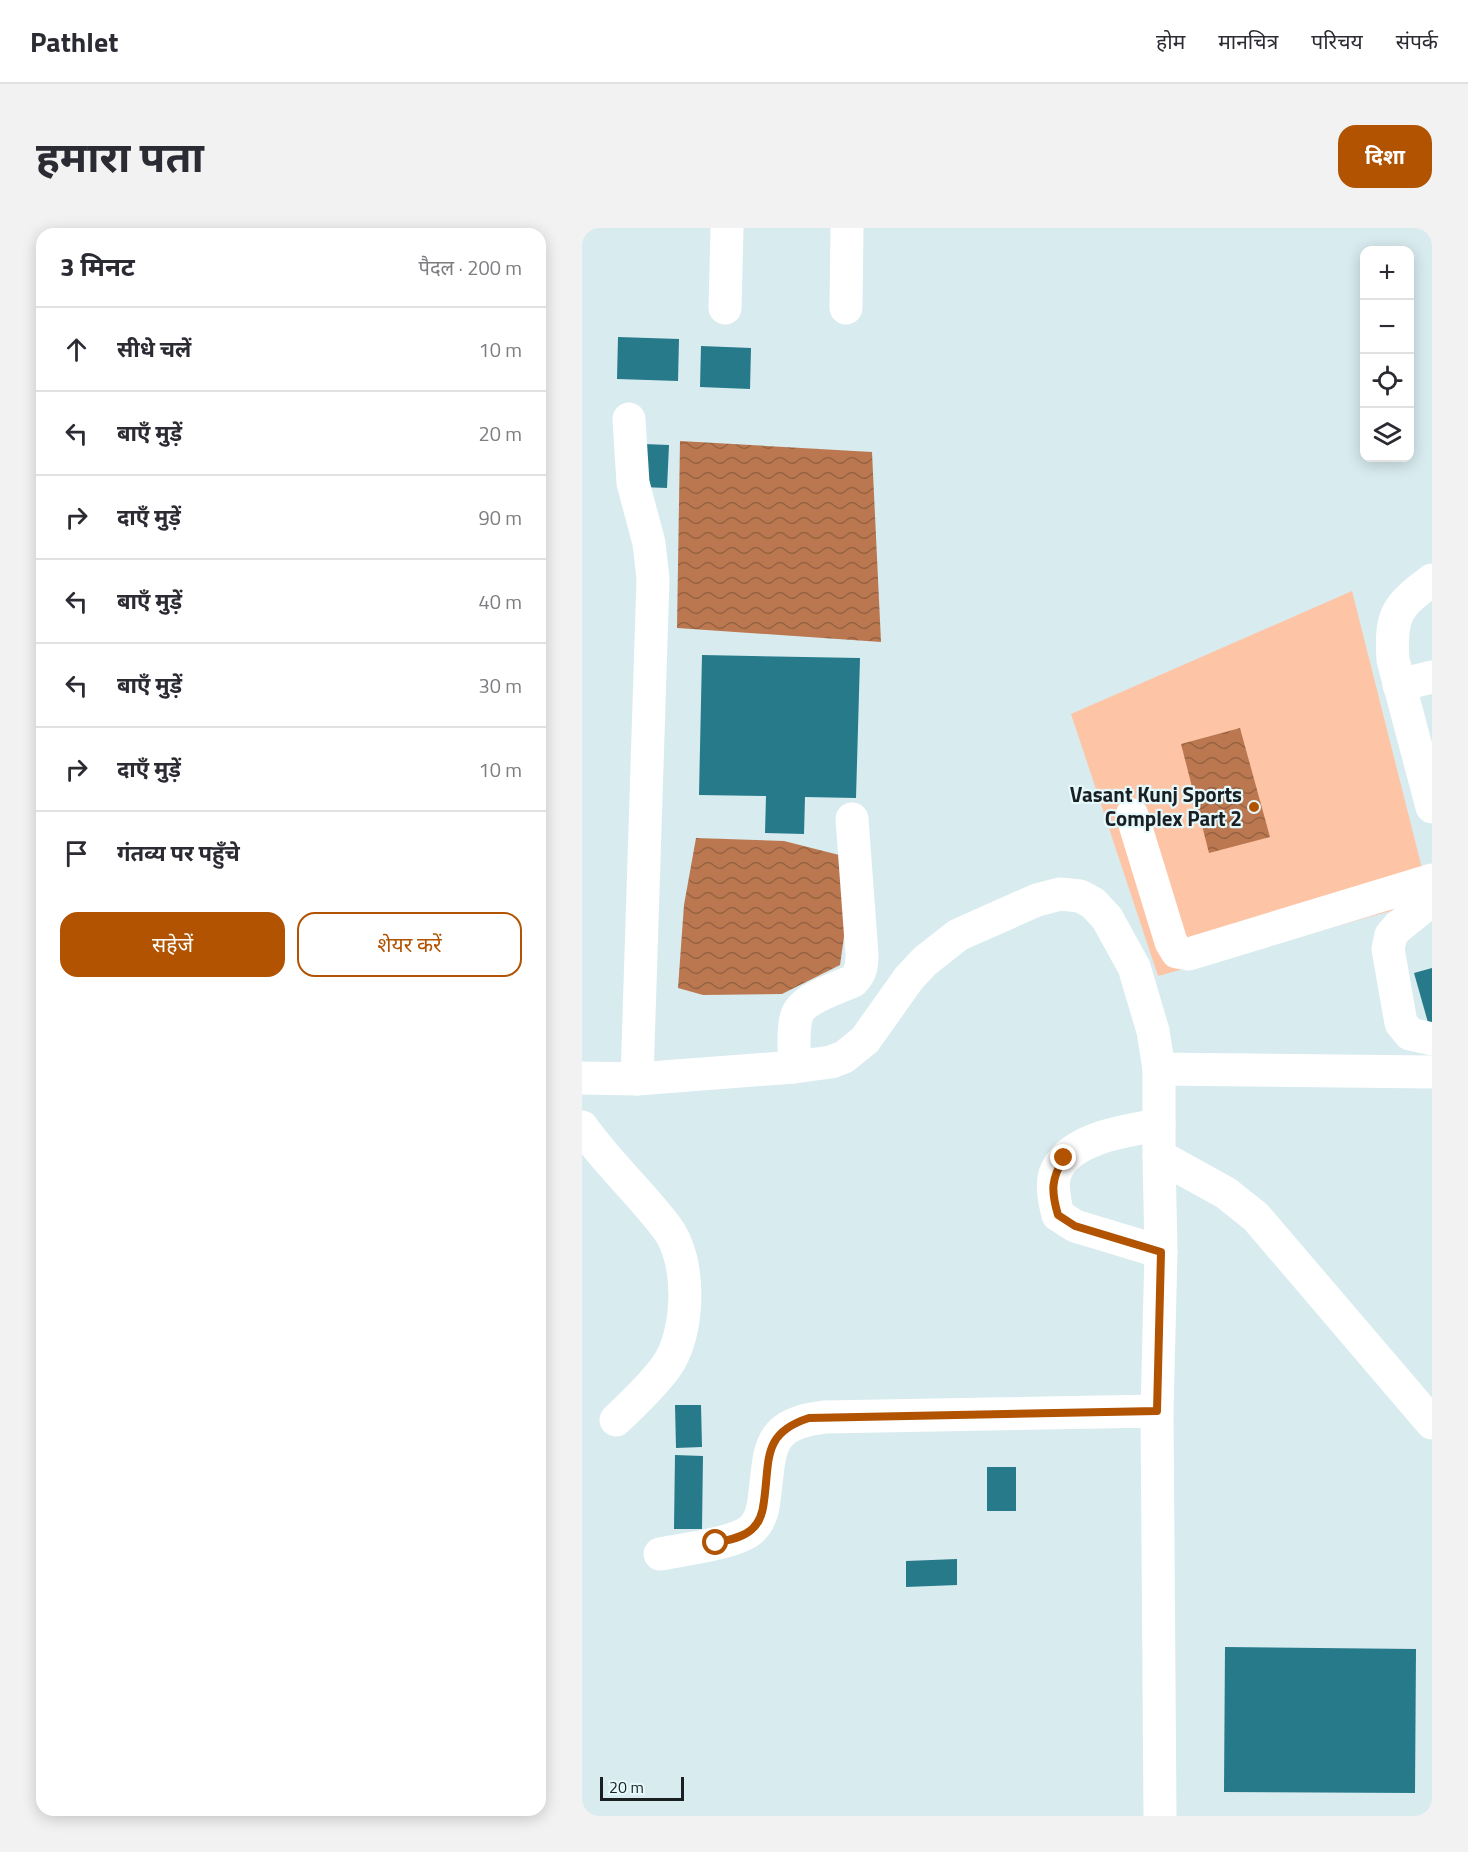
<!DOCTYPE html>
<html lang="hi">
<head>
<meta charset="utf-8">
<style>
  :root { --surface:#fff; --page:#f2f2f3; --text:#2b2b33; --muted:#7c7c81; --line:#e1e1e2; --accent:#b15300 }
  body { margin:0; font-family:"Titillium Web","Noto Sans Devanagari",sans-serif; background:var(--page); color:var(--text) }
  .controls { position:absolute; right:18px; top:18px; display:grid; overflow:hidden; border-radius:12px; box-shadow:0 3px 15px #0003 }
  .controls button { width:54px; height:54px; display:grid; place-items:center; padding:0; border:0; border-bottom:2px solid var(--line); background:var(--surface); color:var(--text); font:30px sans-serif }
  .scale { position:absolute; left:18px; bottom:15px; width:84px; box-sizing:border-box; padding-left:6px; border:3px solid #1a2022; border-top:0; font-size:16px; line-height:21px; white-space:nowrap; color:#1a2022; -webkit-text-stroke:4px #e5f8fc; paint-order:stroke }
  .stop { position:absolute; width:18px; height:18px; margin:-14px; border:4px solid #b15300; border-radius:50%; background:#fff }
  .stop.end { background:#b15300; border-color:#fff; box-shadow:0 2px 6px #0008 }
  .list { margin:0; padding:0; list-style:none }
  h2 { display:flex; justify-content:space-between; align-items:center; height:78px; margin:0; padding:0 24px; font-size:26px }
  h2 small { font-size:20px; font-weight:400; color:var(--muted) }
  .list li { display:grid; grid-template-columns:39px 1fr auto; gap:18px; align-items:center; box-sizing:border-box; height:84px; padding:0 24px; border-top:2px solid var(--line) }
  .list b { display:block; font-size:22px; white-space:nowrap }
  .list em { font-size:20px; font-style:normal; color:var(--muted) }
  .actions { display:flex; gap:12px; padding:18px 24px }
  .actions a { flex:1; padding:14px 0; border:2px solid var(--accent); border-radius:18px; text-align:center; font-size:21px; color:var(--accent) }
  .actions .main { background:var(--accent); color:#fff }
  .icon { flex:none; width:33px; height:33px; fill:none; stroke:currentColor; stroke-width:2; stroke-linecap:round; stroke-linejoin:round }
  .map { position:relative; flex:none; width:850px; height:1588px; overflow:hidden; border-radius:18px }
  header { display:flex; align-items:center; gap:36px; box-sizing:border-box; height:84px; padding:0 30px; background:var(--surface); border-bottom:2px solid var(--line) }
  header strong { font-size:28px }
  nav { display:flex; gap:33px; margin-inline-start:auto; font-size:21px }
  .intro { display:flex; align-items:center; justify-content:space-between; box-sizing:border-box; height:144px; padding:0 36px }
  h1 { margin:0; font-size:42px }
  .button { padding:15px 27px; border-radius:18px; background:var(--accent); color:#fff; font-size:21px; font-weight:700 }
  main { display:flex; gap:36px; padding:0 36px }
  aside { flex:1; background:var(--surface); border-radius:18px; box-shadow:0 3px 15px #0003 }
  .map>svg:first-child { display:block }
</style>
</head>
<body>
<header>
<strong>Pathlet</strong>
<nav><a>होम</a><a>मानचित्र</a><a>परिचय</a><a>संपर्क</a></nav>
</header>
<div class="intro"><h1>हमारा पता</h1><a class="button">दिशा</a></div>
<main>
<aside>
<h2>3 मिनट<small>पैदल · 200 m</small></h2>
<ul class="list">
<li><svg class="icon" aria-label="ahead" viewBox="0 0 24 24"><path d="M12 20V5M6 11l6-6 6 6"/></svg><div><b>सीधे चलें</b></div><em>10 m</em></li>
<li><svg class="icon" aria-label="left" viewBox="0 0 24 24"><path d="M17 20v-9H6M10 6l-5 5 5 5"/></svg><div><b>बाएँ मुड़ें</b></div><em>20 m</em></li>
<li><svg class="icon" aria-label="right" viewBox="0 0 24 24"><path d="M7 20v-9h11M14 6l5 5-5 5"/></svg><div><b>दाएँ मुड़ें</b></div><em>90 m</em></li>
<li><svg class="icon" aria-label="left" viewBox="0 0 24 24"><path d="M17 20v-9H6M10 6l-5 5 5 5"/></svg><div><b>बाएँ मुड़ें</b></div><em>40 m</em></li>
<li><svg class="icon" aria-label="left" viewBox="0 0 24 24"><path d="M17 20v-9H6M10 6l-5 5 5 5"/></svg><div><b>बाएँ मुड़ें</b></div><em>30 m</em></li>
<li><svg class="icon" aria-label="right" viewBox="0 0 24 24"><path d="M7 20v-9h11M14 6l5 5-5 5"/></svg><div><b>दाएँ मुड़ें</b></div><em>10 m</em></li>
<li><svg class="icon" aria-label="arrive" viewBox="0 0 24 24"><path d="M6 21V4h12l-3 4 3 4H6"/></svg><div><b>गंतव्य पर पहुँचे</b></div></li>
</ul>
<div class="actions"><a class="main">सहेजें</a><a>शेयर करें</a></div>
</aside>
<div class="map">
<svg width="850" height="1588" viewBox="0 0 850 1588">
  <defs>
    <pattern id="water-waves" width="16" height="10" patternUnits="userSpaceOnUse" patternTransform="scale(1.5)"><rect width="16" height="10" fill="#bb7850"/><path d="M0 5q4-4 8 0t8 0" fill="none" stroke="#976242"/></pattern>
  </defs>
  <rect width="100%" height="100%" fill="#d8ebef"/>
  <path fill="#fdc5a6" d="M770 363 848 672 576 748 489 486Z"/>
  <g fill="url(#water-waves)">
    <path d="M98 213 290 224 299 414 95 400Z"/>
    <path d="M658 500 688 609 627 625 599 516Z"/>
    <path d="M114 610 202 613 273 631 258 737 200 766 121 767 96 760 102 677Z"/>
  </g>
  <g fill="#277a8a">
    <path d="M36 109 97 111 96 153 35 151Z"/>
    <path d="M119 118 169 120 168 161 118 159Z"/>
    <path d="M62 216 87 217 85 260 60 259Z"/>
    <path d="M120 427 278 430 274 570 223 569 222 606 183 605 184 568 117 567Z"/>
    <path d="M850 740V797L847 798 832 745Z"/>
    <path d="M93 1177H119L120 1219 94 1220Z"/>
    <path d="M93 1227 121 1228 120 1301H92Z"/>
    <rect x="405" y="1239" width="29" height="44"/>
    <path d="M375 1331V1357L324 1359V1333Z"/>
    <path d="M643 1419 834 1421 833 1565 642 1564Z"/>
  </g>
  <g fill="none" stroke-linecap="round" stroke-linejoin="round">
    <g stroke="#fff" stroke-width="33">
      <path d="M143 80 145 0"/>
      <path d="M264 80 265 0"/>
      <path d="M47 191 51 255 67 315 71 351 55 851"/>
      <path d="M850 352C815 378 808 386 811 432L850 579"/>
      <path d="M817 457 850 449"/>
      <path d="M550 587 589 714 595 724 607 726 850 652"/>
      <path d="M850 672 816 699 809 707 806 721 819 795 828 806 850 811"/>
      <path d="M212 839C213 823 210 802 215 787 221 770 256 760 271 753 279 745 280 737 280 727L270 591"/>
      <path d="M577 841 850 844"/>
      <path d="M0 850 55 851 212 839 249 834 262 829 283 812 327 750 343 733 376 707 455 672 478 666 498 668 511 675 525 690 552 739 571 803 577 841V928L579 1024 575 1183 578 1588"/>
      <path d="M577 897C546 902 485 910 473 946 469 958 473 975 476 987L493 998 579 1024"/>
      <path d="M0 899C25 935 59 965 85 1000 110 1033 108 1106 84 1139 70 1158 51 1176 34 1192"/>
      <path d="M577 928 644 965 674 989 850 1195"/>
      <path d="M78 1326C99 1322 156 1315 170 1301 178 1293 181 1283 182 1272 189 1222 182 1196 243 1189L575 1183"/>
    </g>
  </g>
  <g fill="none" stroke-linecap="round" stroke-linejoin="round">
    <path stroke="#b15300" stroke-width="8" d="M134 1315C145 1312 160 1310 169 1302 178 1295 181 1283 182 1273 188 1231 180 1205 227 1190L575 1183 579 1024 493 998 476 987C469 963 469 951 482 930"/>
  </g>
  <circle fill="#b15300" stroke="#e5f8fc" stroke-width="2" cx="672" cy="579" r="6"/>
  <g text-anchor="middle" stroke-width="4.5" stroke-linejoin="round" paint-order="stroke">
    <g font-size="21" font-weight="bold" fill="#1a2022" stroke="#e5f8fc" text-anchor="end">
      <text x="660" y="574">Vasant Kunj Sports<tspan x="660" dy="24">Complex Part 2</tspan></text>
    </g>
  </g>
</svg>
<div class="controls">
<button>+</button>
<button>−</button>
<button><svg class="icon" aria-label="locate" viewBox="0 0 24 24"><circle cx="12" cy="12" r="6"/><path d="M12 2v4M12 18v4M2 12h4M18 12h4"/></svg></button>
<button><svg class="icon" aria-label="layers" viewBox="0 0 24 24"><path d="M12 4l9 5-9 5-9-5zM3 14l9 5 9-5"/></svg></button>
</div>
<div class="scale">20 m</div>
<div class="stop" style="left:134px;top:1315px"></div>
<div class="stop end" style="left:482px;top:930px"></div>
</div>
</main>
</body>
</html>
